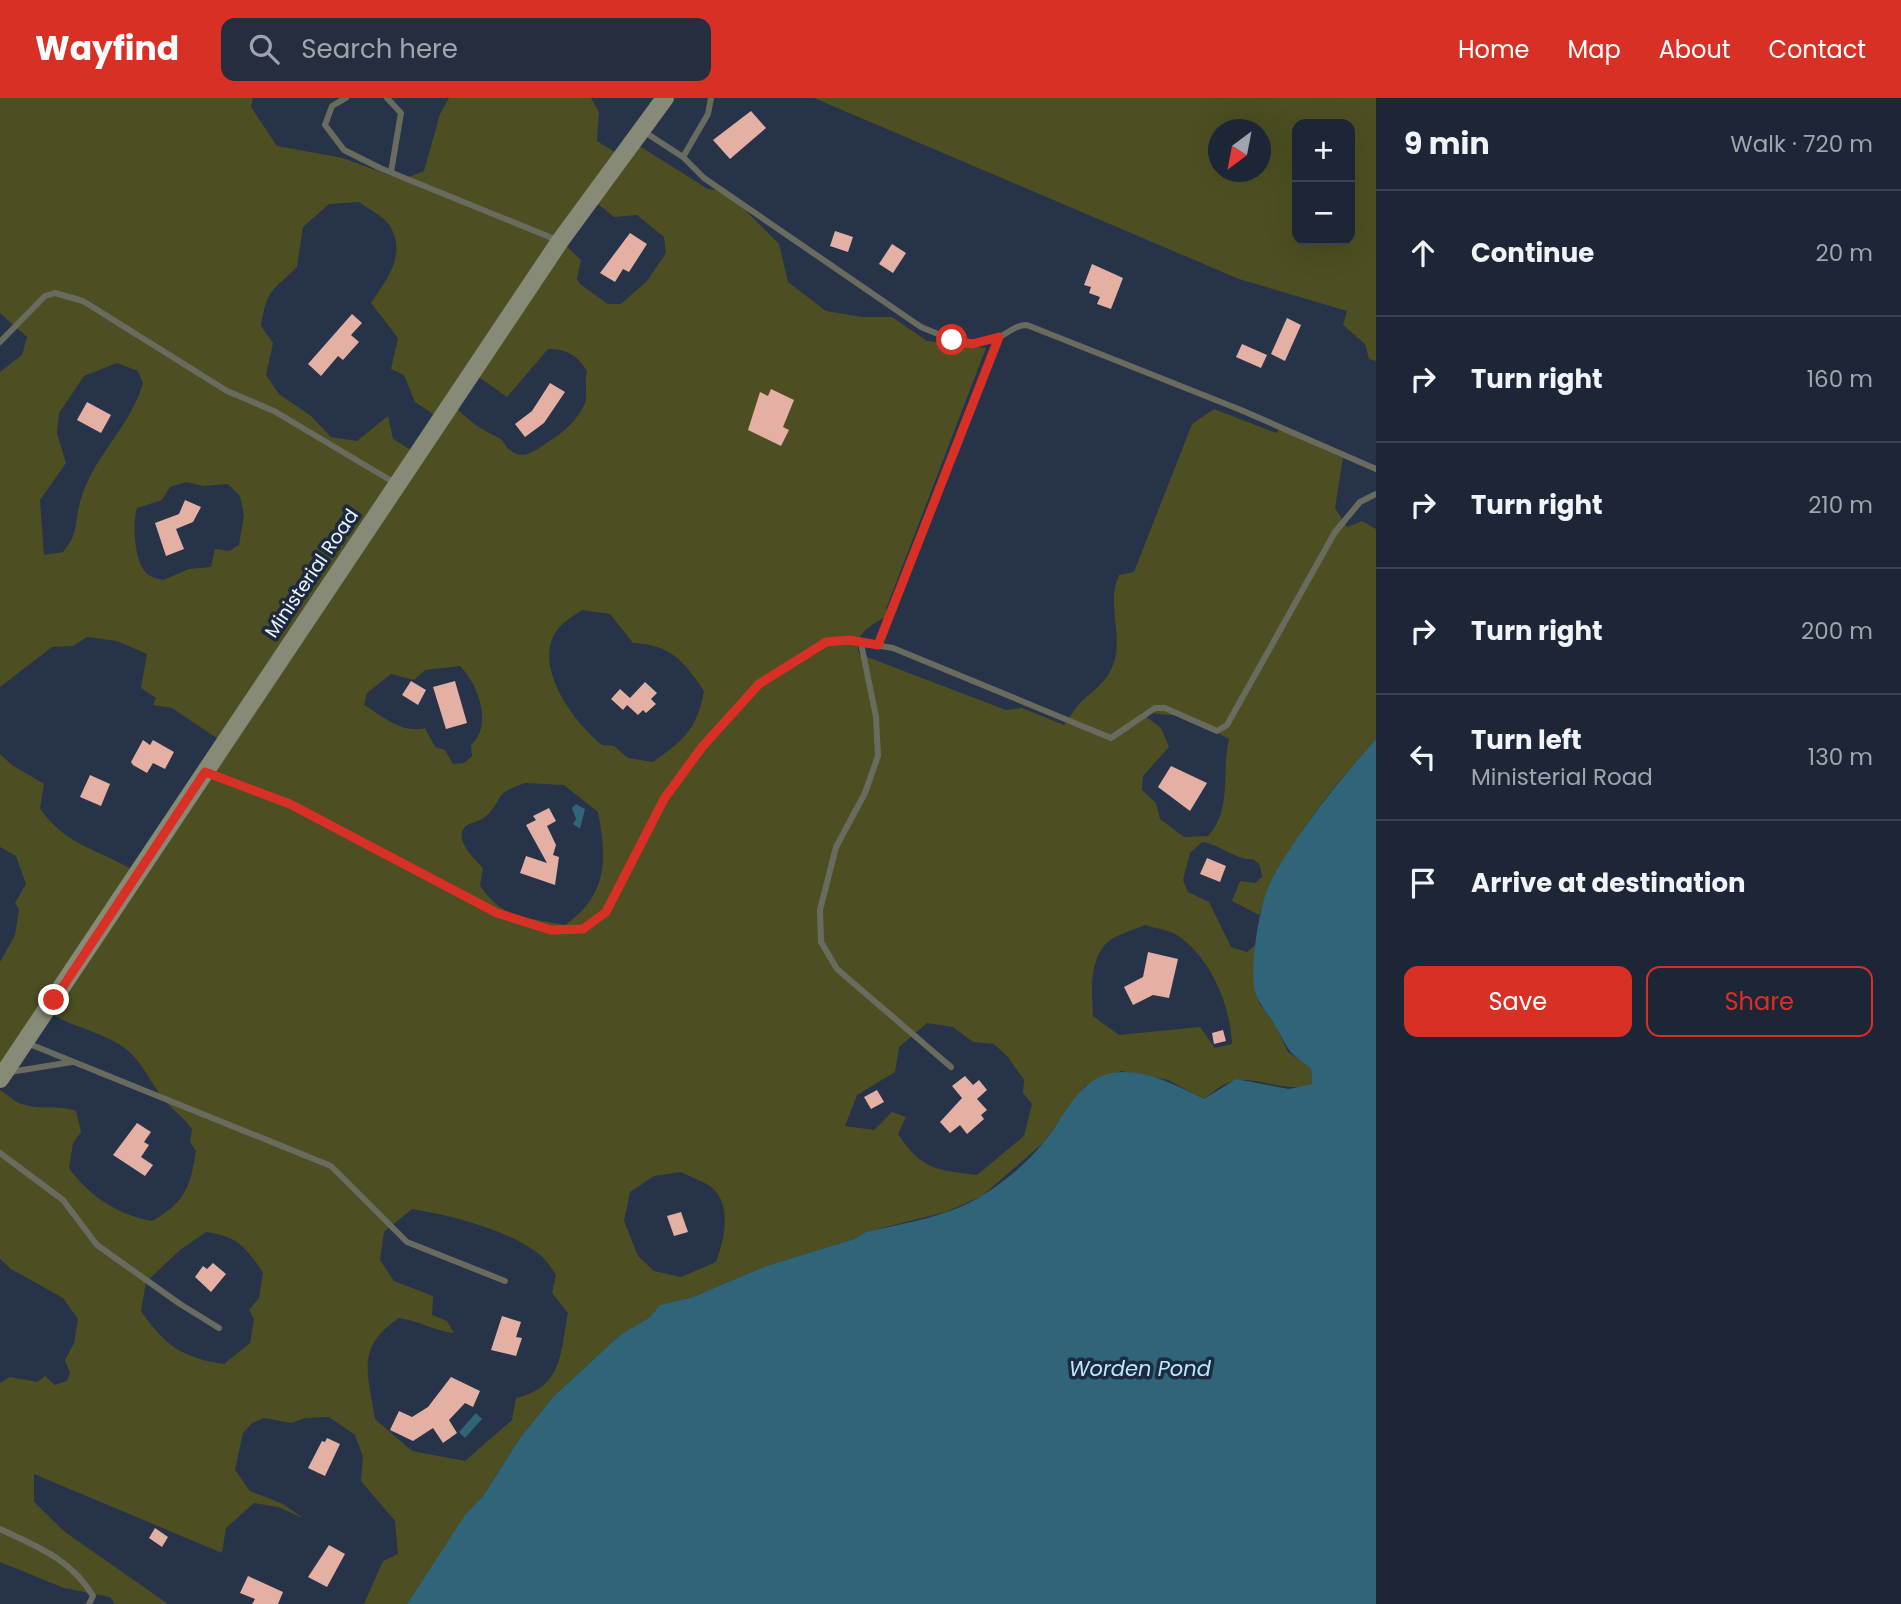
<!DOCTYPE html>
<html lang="en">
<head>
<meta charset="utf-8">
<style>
  :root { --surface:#1c2637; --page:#252e3f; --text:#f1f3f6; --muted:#a0a5ad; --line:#3a4352; --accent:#d93025 }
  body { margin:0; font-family:Poppins,sans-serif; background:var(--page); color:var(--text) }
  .controls { position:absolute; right:21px; top:21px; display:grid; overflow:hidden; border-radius:14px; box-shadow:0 7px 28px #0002 }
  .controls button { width:63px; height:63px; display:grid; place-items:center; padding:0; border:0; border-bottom:2px solid var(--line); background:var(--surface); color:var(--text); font:35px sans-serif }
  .compass { position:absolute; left:1208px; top:21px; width:63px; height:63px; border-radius:50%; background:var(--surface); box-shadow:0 7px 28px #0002; rotate:212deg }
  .stop { position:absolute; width:21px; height:21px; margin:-16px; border:5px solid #d93025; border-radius:50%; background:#fff }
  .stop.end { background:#d93025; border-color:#fff; box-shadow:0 2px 7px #0008 }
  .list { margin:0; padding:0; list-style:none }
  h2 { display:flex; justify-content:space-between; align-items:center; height:91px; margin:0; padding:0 28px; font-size:30px }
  h2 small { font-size:23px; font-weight:400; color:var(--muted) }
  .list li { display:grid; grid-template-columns:46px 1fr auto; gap:21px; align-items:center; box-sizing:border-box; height:126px; padding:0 28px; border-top:2px solid var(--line) }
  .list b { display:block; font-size:26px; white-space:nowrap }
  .list p { margin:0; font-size:23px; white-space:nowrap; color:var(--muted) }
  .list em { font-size:23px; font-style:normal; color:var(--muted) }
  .actions { display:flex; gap:14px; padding:21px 28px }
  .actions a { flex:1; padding:16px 0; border:2px solid var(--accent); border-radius:14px; text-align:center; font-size:24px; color:var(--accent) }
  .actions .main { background:var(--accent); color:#fff }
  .icon { flex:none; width:38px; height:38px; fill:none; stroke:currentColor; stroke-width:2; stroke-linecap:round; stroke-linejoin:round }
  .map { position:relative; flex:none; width:1376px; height:1506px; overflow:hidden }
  header { display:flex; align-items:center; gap:42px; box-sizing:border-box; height:98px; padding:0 35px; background:var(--accent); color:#fff }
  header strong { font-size:33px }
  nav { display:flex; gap:38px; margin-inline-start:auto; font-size:24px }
  .search { width:490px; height:63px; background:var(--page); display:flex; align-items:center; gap:18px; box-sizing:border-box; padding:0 24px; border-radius:14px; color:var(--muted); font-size:26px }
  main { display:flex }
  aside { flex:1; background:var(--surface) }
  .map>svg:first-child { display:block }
</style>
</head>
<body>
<header>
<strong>Wayfind</strong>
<div class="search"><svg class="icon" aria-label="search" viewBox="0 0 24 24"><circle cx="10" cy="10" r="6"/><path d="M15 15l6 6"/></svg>Search here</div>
<nav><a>Home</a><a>Map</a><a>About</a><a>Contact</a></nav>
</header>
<main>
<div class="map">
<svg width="1376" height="1506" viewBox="0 0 1376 1506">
  <rect width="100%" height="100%" fill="#263349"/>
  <g fill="#4d4f22" fill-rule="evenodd">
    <path d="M0 0H253L251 9 277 48 343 60 402 82 424 73 440 16 449 0H591L599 14 597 43 621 58 633 44 708 91 726 93 779 146 788 184 826 213 862 219H892L927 243 986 250 886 511 888 517C873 527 853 534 859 556L1006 612 1022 610 1064 627C1070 619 1076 608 1084 601 1097 590 1109 581 1114 564 1123 535 1106 506 1119 477L1134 474 1192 326 1214 311 1276 335 1279 331 1343 360 1335 410 1347 429 1362 423 1376 431V641C1330 692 1281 752 1259 817L1232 803 1240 783 1255 785 1262 779 1260 767 1253 761C1237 763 1222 747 1202 744L1190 755 1183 782 1188 794 1209 804 1231 849 1247 854 1256 846 1259 905 1277 930 1288 954 1311 970 1312 986C1285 997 1252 974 1228 985 1219 988 1211 996 1204 1001L1168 982 1121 973 1085 988 1043 1045 982 1098 946 1114 866 1134 854 1141 766 1168 693 1199 660 1207 650 1219 620 1237 554 1298 520 1340 483 1398 465 1418 407 1506H364L383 1463 398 1456 395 1423 361 1383 363 1359 355 1337 329 1319 305 1320 291 1325 264 1320 252 1325 243 1335 235 1372 250 1393 283 1406 303 1420 278 1409 254 1405 226 1430 222 1455 34 1376V1404L65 1434 168 1506H115L110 1499 64 1490 0 1464V1285L10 1279 37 1284 45 1278 55 1287 67 1283 70 1275 65 1262 74 1245 78 1221 63 1200 11 1171 0 1161V992C6 996 13 1002 19 1005 38 1013 58 1006 76 1013L81 1034 73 1045 69 1070C89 1098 118 1117 152 1123 185 1104 190 1090 196 1053L190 1044 192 1031C183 1018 171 1011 162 999 147 979 140 958 117 945 94 932 71 928 47 914L0 980V864L15 837 19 811 15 805 26 786 16 758 0 749V656L12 667 44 686 40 710C66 749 100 751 136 774L224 645 172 610 153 607 156 600 141 590 147 556 117 543 87 539 73 548 52 549 0 589V274L22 257 27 239 0 215ZM592 101 614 119 637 117 664 139 666 155 647 183 621 206H608L580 186 577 181 581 162 561 143ZM359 104C368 111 385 119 390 128 407 157 387 181 371 205L398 240 391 271 404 277 415 304 439 320 416 355 393 341 388 318 357 343 331 339 311 318 279 296 266 277 273 245 261 228C267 190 272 194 297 169L303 129 329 106ZM548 251C566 250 578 258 587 273 584 285 588 296 585 305 577 323 564 334 548 344 537 351 524 364 510 352 505 349 504 342 499 340 475 328 471 324 451 305L473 275 507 299ZM117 265 138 273 143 285C130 330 92 359 80 404 74 427 79 435 63 454L44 457 40 402 66 365 57 335 59 315 84 278ZM186 384 203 388 228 386 240 398 244 417 239 447 229 453 215 451 211 469 189 471 163 482C158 481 151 479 147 476 134 463 132 426 137 410L162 402 170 389ZM582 512 610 516 633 545C671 547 683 562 704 593 697 631 684 642 653 664L628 660 614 648 602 647C575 626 535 572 554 537 560 525 572 519 582 512ZM460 568C479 587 493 628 471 647L472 658 464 665 453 666 445 652 435 649 425 630C402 636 384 619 364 607L367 595 391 576 414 582 425 572ZM1140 614 1190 619 1229 641C1221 673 1233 711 1208 738L1184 739 1160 721 1156 705 1142 692 1143 678 1169 649 1161 630ZM525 685 564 687 598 714C607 761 608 797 565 827 525 818 505 823 480 788L483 770C476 762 453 742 465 729 470 724 479 724 485 719 506 700 490 697 525 685ZM1145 827C1155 830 1168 832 1177 837 1211 860 1230 906 1232 946L1215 950 1200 929 1119 937 1093 918C1092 894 1088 861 1109 843 1118 836 1134 832 1145 827ZM927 925 953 929 973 944 994 946 1008 959 1024 982 1023 995 1032 1006 1024 1038 977 1077C936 1072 922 1072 898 1036L906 1019 892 1014 874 1032 845 1028 857 997 895 974 899 949ZM681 1074C690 1079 703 1083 711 1089 733 1106 724 1143 716 1164L681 1179 654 1173 638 1158 624 1123 630 1094 654 1078ZM412 1111C450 1117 509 1132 539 1156 546 1161 551 1170 556 1177L552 1195 568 1215C560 1256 563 1289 516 1300L512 1322 465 1363 412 1353 375 1321C368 1274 355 1250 399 1220 419 1223 435 1233 454 1235L447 1223 432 1217 433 1198 394 1183 380 1162 384 1134ZM206 1134C239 1139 244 1148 263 1174L259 1200 249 1212 254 1221 250 1245 224 1266C183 1260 165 1248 141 1213L146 1184 180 1152Z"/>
    <path d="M814 0H1376V263L1369 261 1365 246 1343 227 1347 213 1239 181ZM1297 26H1350V142H1297ZM1218 32H1260V74H1218Z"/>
  </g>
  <g fill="#306479">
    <path d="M1376 641V1506H407L465 1417 483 1398 520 1340 554 1298 620 1237 650 1219 660 1207 693 1199 766 1168 854 1141 866 1134C904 1125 949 1119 983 1097 1004 1084 1027 1065 1043 1045 1058 1028 1068 1004 1085 989 1119 957 1170 984 1204 1001L1236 981 1289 991 1312 986 1311 970C1288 954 1290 954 1277 931 1269 916 1257 906 1254 889 1251 863 1259 806 1271 783 1296 736 1340 681 1376 641Z"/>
    <path d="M576 706 585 711 580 731 573 726 576 721 572 710Z"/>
    <path d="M476 1315 482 1321 465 1340 459 1334Z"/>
  </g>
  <g fill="#e5b0a4">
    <path d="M751 13 766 30 730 61 713 42Z"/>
    <path d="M835 133 853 139 848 154 830 148Z"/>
    <path d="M630 135 647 146 629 174 623 171 615 184 600 175Z"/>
    <path d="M892 146 906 155 893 175 879 166Z"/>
    <path d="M1092 166 1123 180 1111 211 1097 206 1100 199 1089 195 1091 189 1084 187Z"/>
    <path d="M352 216 362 225 351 237 359 244 343 262 338 258 321 278 308 266Z"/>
    <path d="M1287 220 1301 227 1285 263 1271 256Z"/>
    <path d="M1242 246 1267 257 1261 270 1236 259Z"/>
    <path d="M550 285 565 294 544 325 525 339 515 326 532 313Z"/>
    <path d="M771 291 794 302 783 329 789 332 781 348 748 332 760 294 768 298Z"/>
    <path d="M87 304 111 317 101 335 77 322Z"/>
    <path d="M185 402 201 409 193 424 176 431 184 451 166 458 155 425 179 416Z"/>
    <path d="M411 583 426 592 418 607 402 597Z"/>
    <path d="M455 583 467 625 446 631 433 589Z"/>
    <path d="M645 584 657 595 651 601 656 606 646 615 643 612 638 617 627 607 623 612 611 601 620 591 630 600Z"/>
    <path d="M143 642 150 647 153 642 174 654 165 671 153 665 147 675 133 667 131 664Z"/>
    <path d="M1171 668 1207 685 1190 713 1158 689Z"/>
    <path d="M90 677 110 686 101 708 80 699Z"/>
    <path d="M549 710 556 723 547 728 556 747 553 757 559 759 555 787 520 775 526 758 547 765 526 727 536 722 533 718Z"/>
    <path d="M1207 760 1226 768 1220 784 1200 776Z"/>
    <path d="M1148 854 1178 861 1169 900 1153 897 1133 907 1124 889 1143 879Z"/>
    <path d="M1223 932 1226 943 1214 946 1212 935Z"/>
    <path d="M965 978 973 987 979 982 987 992 977 1001 987 1012 981 1017 984 1021 967 1036 960 1027 950 1035 940 1024 962 1000 952 988Z"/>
    <path d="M877 992 884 1004 871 1011 864 999Z"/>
    <path d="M137 1025 151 1034 144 1044 149 1047 141 1059 153 1067 145 1078 113 1057Z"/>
    <path d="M681 1114 688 1134 674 1138 667 1118Z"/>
    <path d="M213 1165 226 1176 211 1194 195 1179 203 1168 207 1171Z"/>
    <path d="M502 1218 521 1224 516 1239 522 1240 516 1258 491 1252Z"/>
    <path d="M451 1279 480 1293 473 1309 465 1305 449 1322 457 1335 443 1345 433 1330 413 1343 390 1332 399 1313 412 1319 428 1309Z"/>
    <path d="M327 1340 340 1346 325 1378 308 1370 322 1343 325 1344Z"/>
    <path d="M155 1430 168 1439 162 1449 149 1440Z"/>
    <path d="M329 1447 345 1456 327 1489 308 1479Z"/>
    <path d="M248 1478 283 1494 278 1506H252L255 1501 240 1495Z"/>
  </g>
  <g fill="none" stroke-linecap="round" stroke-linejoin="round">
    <g stroke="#696b5e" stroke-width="6">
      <path d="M346 0 332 8 325 27 344 52 380 70 557 142"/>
      <path d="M387 0 401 15 391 74"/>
      <path d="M711 0 708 16 683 59 704 80 921 229C947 240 968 251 997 240 1008 236 1014 227 1027 227L1241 312 1376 371"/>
      <path d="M643 33 683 59"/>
      <path d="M0 244 45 198 55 195 83 203 227 293 274 313 395 385"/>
      <path d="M861 545 876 619 878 658 865 695 836 749 820 812 821 844 837 871 951 969"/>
      <path d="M878 547 999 239"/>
      <path d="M207 674 290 706 497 815 551 832 583 831 606 814 664 701 702 649 759 586 826 544 849 543 893 550 1111 640 1155 610H1165L1217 633 1227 627 1335 434 1360 404 1376 396"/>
      <path d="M27 945 331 1068 407 1144 505 1183"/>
      <path d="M10 974 72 964"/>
      <path d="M0 1055 63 1102 97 1147 180 1206 219 1230"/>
      <path d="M0 1431C38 1449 71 1461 93 1498L89 1506"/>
    </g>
    <path stroke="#868a76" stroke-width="18" d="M0 981 560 143 665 0"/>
  </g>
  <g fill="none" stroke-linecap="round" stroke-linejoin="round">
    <path stroke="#d93025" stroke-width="9" d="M54 902 205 674 290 706 497 815 551 832 583 831 606 814 664 701 702 649 759 586 826 544 849 542 878 547 999 239 972 246 952 242"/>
  </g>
  <g text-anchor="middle" stroke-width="7" stroke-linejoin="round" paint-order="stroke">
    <g font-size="19" fill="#ecf3ff" stroke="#1c293f">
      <text transform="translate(311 475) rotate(-56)" y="7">Ministerial Road</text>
    </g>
    <g font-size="21" font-style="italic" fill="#b9e9fe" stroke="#1c293f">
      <text x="1140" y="1278">Worden Pond</text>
    </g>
  </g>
</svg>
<div class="controls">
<button>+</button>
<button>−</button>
</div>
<svg class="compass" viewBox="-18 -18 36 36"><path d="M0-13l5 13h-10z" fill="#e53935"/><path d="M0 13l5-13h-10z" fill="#a0a5ad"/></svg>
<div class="stop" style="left:952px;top:242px"></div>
<div class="stop end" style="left:54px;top:902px"></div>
</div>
<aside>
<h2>9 min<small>Walk · 720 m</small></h2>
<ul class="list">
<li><svg class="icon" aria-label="ahead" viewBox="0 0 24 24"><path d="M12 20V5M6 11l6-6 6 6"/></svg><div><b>Continue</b></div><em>20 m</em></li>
<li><svg class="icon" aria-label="right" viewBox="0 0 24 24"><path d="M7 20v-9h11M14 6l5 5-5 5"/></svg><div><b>Turn right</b></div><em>160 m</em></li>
<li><svg class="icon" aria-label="right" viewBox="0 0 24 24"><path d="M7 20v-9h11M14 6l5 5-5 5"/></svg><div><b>Turn right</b></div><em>210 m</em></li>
<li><svg class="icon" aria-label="right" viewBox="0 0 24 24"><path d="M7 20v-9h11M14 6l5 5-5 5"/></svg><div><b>Turn right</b></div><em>200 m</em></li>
<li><svg class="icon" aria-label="left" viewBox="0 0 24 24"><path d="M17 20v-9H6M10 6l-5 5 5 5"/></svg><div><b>Turn left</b><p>Ministerial Road</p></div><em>130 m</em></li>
<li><svg class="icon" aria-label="arrive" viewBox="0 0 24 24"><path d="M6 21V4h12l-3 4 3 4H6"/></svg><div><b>Arrive at destination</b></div></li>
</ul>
<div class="actions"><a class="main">Save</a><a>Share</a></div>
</aside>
</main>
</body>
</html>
